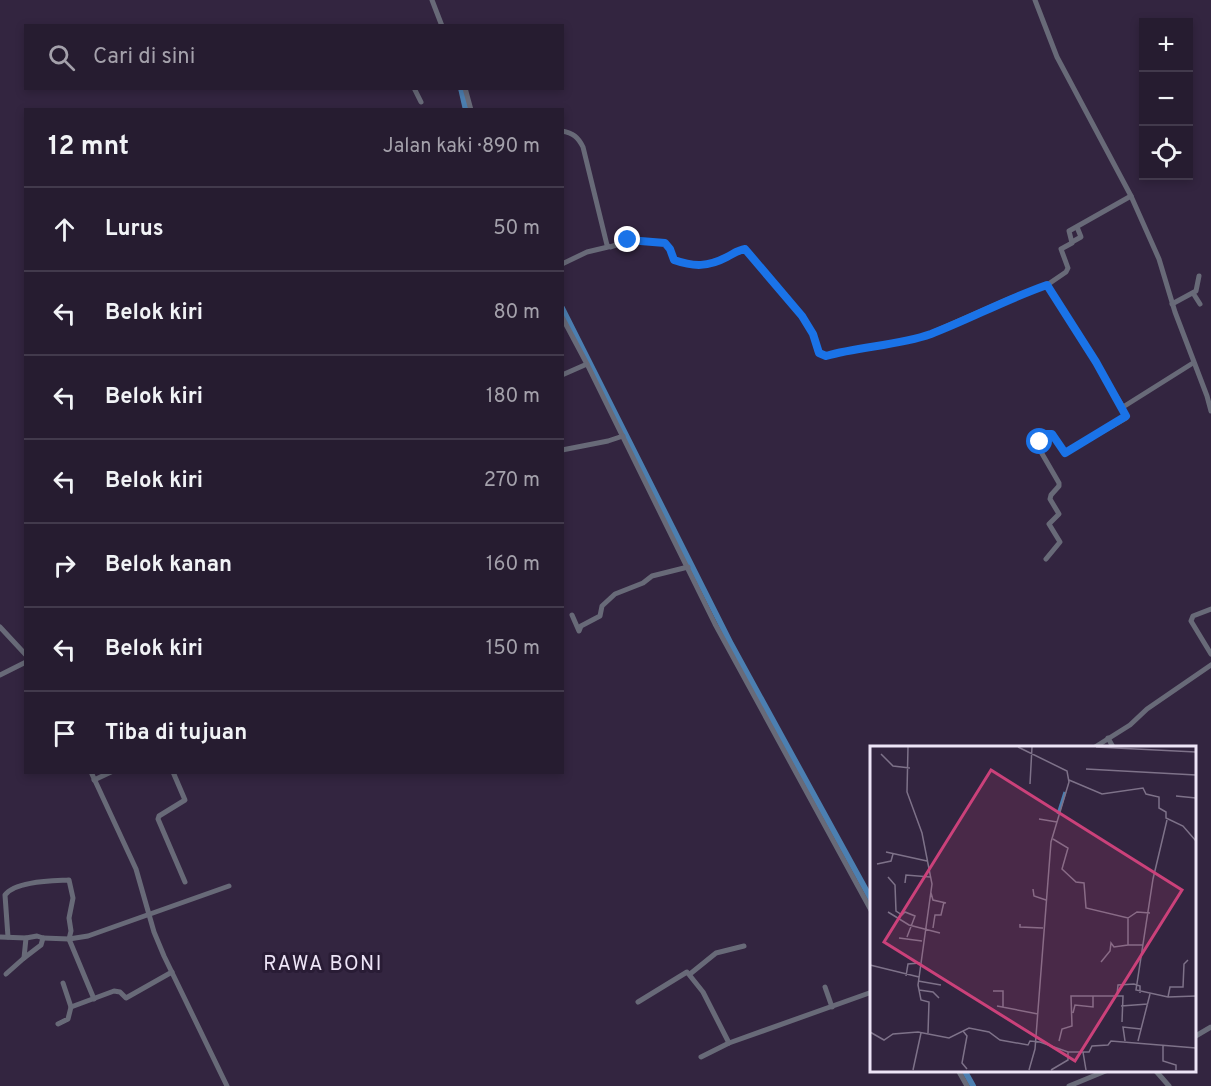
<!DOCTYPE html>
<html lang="id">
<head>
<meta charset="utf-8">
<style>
  :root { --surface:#261c30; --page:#32293c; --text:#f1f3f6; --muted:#a4a1ab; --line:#423a4c }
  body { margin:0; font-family:Overpass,sans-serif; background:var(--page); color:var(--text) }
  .controls { position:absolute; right:18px; top:18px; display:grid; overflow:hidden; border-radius:0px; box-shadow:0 3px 9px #0003 }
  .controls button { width:54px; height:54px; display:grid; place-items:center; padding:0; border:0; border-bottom:2px solid var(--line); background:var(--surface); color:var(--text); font:30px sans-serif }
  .stop { position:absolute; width:18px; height:18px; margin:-14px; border:4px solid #1a73e8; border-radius:50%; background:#fff }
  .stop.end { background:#1a73e8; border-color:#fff; box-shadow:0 2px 6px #0008 }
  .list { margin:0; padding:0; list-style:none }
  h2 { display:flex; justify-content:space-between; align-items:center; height:78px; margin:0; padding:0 24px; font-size:26px }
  h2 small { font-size:20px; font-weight:400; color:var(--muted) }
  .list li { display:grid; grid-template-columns:39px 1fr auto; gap:18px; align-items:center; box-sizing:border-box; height:84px; padding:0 24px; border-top:2px solid var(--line) }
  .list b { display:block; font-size:22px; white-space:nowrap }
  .list em { font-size:20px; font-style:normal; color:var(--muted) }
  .icon { flex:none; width:33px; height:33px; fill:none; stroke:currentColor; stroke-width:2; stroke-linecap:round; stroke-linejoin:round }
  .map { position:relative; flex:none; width:1211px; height:1086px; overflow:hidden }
  .search { position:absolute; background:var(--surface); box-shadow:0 3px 9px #0003; left:24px; top:24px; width:540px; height:66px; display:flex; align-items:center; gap:15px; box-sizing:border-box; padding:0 21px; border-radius:0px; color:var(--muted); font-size:22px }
  .panel { position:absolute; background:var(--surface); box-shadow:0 3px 9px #0003; left:24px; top:108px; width:540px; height:666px; border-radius:0px }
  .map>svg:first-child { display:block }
</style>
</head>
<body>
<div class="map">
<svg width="1211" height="1086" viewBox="0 0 1211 1086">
  <rect width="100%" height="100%" fill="#332540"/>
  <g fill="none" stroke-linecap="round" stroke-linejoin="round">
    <g stroke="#4c7fb1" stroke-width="6">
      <path d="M461 88 466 110"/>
      <path d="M562 308 731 644 872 901"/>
      <path d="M964 1070 973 1086"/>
    </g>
    <g stroke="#686a78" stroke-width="5">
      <path d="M432 0 442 26"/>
      <path d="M1035 0 1057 57 1131 196 1159 259 1175 312 1207 396 1211 411"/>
      <path d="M414 88 421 102"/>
      <path d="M465 88 471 110"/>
      <path d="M562 131C573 133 578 137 583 147L607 245 610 247 632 240 665 243 670 249 674 260C694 267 709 267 727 257 733 254 738 250 745 249L802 316 812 331 817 350 819 353 826 356 914 339 931 333 1011 298 1047 285 1066 272 1068 268 1061 249 1072 243 1069 231 1131 196"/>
      <path d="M1072 242 1081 237 1077 227"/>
      <path d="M562 264 587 252 608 247"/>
      <path d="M1047 285 1123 407 1193 363"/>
      <path d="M1193 293 1200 304"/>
      <path d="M1172 304 1196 291 1199 276"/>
      <path d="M562 317 587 364 715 624 872 912"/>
      <path d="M562 375 587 364"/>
      <path d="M562 450 608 441 623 436"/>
      <path d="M1046 559 1060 542 1049 524 1059 514 1050 499 1051 495 1059 486V483L1037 445 1043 436 1050 433 1065 453 1126 418 1123 407"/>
      <path d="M1211 609 1193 616 1191 621 1211 654"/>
      <path d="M572 615 579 631 581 626 600 616 602 606 615 594 643 583 652 576 688 567"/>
      <path d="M0 627 26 655"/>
      <path d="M0 675 26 662"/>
      <path d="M1108 738 1113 747"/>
      <path d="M1095 747 1130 725 1147 709 1211 665"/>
      <path d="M91 772 136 869 154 932 164 956 227 1086"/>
      <path d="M173 772 185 800 159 816 158 819 185 882"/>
      <path d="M94 780 111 772"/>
      <path d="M0 937 26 938 37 936 43 938 69 939 88 936 229 886"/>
      <path d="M8 937 5 895C15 881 53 881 69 880L73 898 69 918 71 931 69 939 94 999"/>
      <path d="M24 958 41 945 43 938"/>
      <path d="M6 974 24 958 26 938"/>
      <path d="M690 974 716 953 744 946"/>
      <path d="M63 983 71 1007"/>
      <path d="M825 987 832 1007"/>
      <path d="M638 1002 687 972 703 992 729 1043"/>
      <path d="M58 1024 68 1019 71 1007 114 991 120 992 126 998 172 972"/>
      <path d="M1194 1037 1211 1027"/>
      <path d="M701 1057 729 1043 872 992"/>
      <path d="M958 1070 967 1086"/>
      <path d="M1155 1070 1169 1086"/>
      <path d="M1069 1086 1108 1070"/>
    </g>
  </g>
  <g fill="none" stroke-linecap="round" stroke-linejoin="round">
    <path stroke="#1a73e8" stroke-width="8" d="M628 240 665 243 670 249 674 260C694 267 708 267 727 257 733 254 738 250 745 249L802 316 813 334 819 353 826 356C860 346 897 346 931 334 970 319 1007 299 1047 285L1096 362 1126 416 1065 453 1052 434H1046L1040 442"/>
  </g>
  <g text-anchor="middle" stroke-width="6" stroke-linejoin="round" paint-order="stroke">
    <g font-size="20" letter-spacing="1.5" fill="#eee5f7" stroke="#291c35">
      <text x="323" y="970">RAWA BONI</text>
    </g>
  </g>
  <g transform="translate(870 746)">
    <rect width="326" height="326" fill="#332540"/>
    <path fill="none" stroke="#4c7fb1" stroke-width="3" d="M188 68 195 46"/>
    <path fill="none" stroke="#7e7289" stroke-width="1.5" d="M38 1 37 46 52 87 62 138 48 239 51 254 59 256 58 287M148 1 197 25 199 36 181 96 165 303 159 324M226 1 326 6M11 8 23 20 40 22M216 23 326 29M199 34 232 48 273 42 276 48 289 51V62L296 66V72L313 80 326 95M160 38 162 1M306 50 326 52M169 73 187 76M297 74 283 133 266 244 298 251 326 250M183 93 198 102 192 123 206 136 214 137 216 162 258 172 267 166 280 167M16 106 57 115M7 118 21 115 23 108M18 131 25 139 26 165 32 169M35 137 36 129 60 131M163 143 164 150 176 154M61 147 63 154 76 157M18 166 39 179 70 187M32 169 35 166 45 170 37 191M258 172V199H273M150 178V181L173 182M63 182 65 169H71L74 156M29 192 52 195M231 216 240 205 241 197 244 201 258 199M0 219 49 231M36 230 38 218 50 217M48 235 71 239M49 244 63 246 69 252M123 245H133V261M247 249 248 239 264 238 270 240V247M298 251 300 241H313L314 218 318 214M127 260 168 268M251 260 278 258M203 267 205 259 223 261V250M93 285 97 290 92 317 97 323M0 286 14 294 23 288 48 286 79 292 99 282 119 286 130 294 158 299 160 295 170 296 198 306H219L222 300 238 299 241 295 326 302M189 295 192 283 202 280 201 250H253L252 276M255 295 253 281 271 283M268 295 280 248M293 299V315L306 319V324M213 306 216 324M43 324 51 287M181 324 198 314V306"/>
    <path fill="#cb417a" fill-opacity="0.15" stroke="#cb417a" stroke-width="3" d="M121 24 312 144 205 315 14 196Z"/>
    <rect width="326" height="326" fill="none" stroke="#eee5f7" stroke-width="3"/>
  </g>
</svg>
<div class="controls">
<button>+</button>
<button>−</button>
<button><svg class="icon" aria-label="locate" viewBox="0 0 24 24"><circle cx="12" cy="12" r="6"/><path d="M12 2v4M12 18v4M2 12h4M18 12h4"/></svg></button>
</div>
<div class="stop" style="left:1040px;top:442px"></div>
<div class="stop end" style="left:628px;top:240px"></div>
<div class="search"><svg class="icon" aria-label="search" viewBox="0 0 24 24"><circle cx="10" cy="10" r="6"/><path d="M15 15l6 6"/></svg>Cari di sini</div>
<section class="panel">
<h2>12 mnt<small>Jalan kaki · 890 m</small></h2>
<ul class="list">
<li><svg class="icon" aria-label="ahead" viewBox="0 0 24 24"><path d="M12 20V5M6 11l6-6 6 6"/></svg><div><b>Lurus</b></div><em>50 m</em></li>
<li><svg class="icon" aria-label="left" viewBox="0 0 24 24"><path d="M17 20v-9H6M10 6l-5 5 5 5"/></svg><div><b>Belok kiri</b></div><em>80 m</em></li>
<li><svg class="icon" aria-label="left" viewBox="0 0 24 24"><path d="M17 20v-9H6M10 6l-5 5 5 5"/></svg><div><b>Belok kiri</b></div><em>180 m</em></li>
<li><svg class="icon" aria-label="left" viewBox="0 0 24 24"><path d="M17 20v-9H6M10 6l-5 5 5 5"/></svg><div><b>Belok kiri</b></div><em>270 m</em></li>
<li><svg class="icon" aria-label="right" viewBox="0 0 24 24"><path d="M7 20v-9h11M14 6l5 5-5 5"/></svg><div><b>Belok kanan</b></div><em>160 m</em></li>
<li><svg class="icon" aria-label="left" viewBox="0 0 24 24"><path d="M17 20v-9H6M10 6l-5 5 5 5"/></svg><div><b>Belok kiri</b></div><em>150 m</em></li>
<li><svg class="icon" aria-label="arrive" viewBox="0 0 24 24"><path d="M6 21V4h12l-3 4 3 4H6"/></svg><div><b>Tiba di tujuan</b></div></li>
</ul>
</section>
</div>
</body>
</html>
